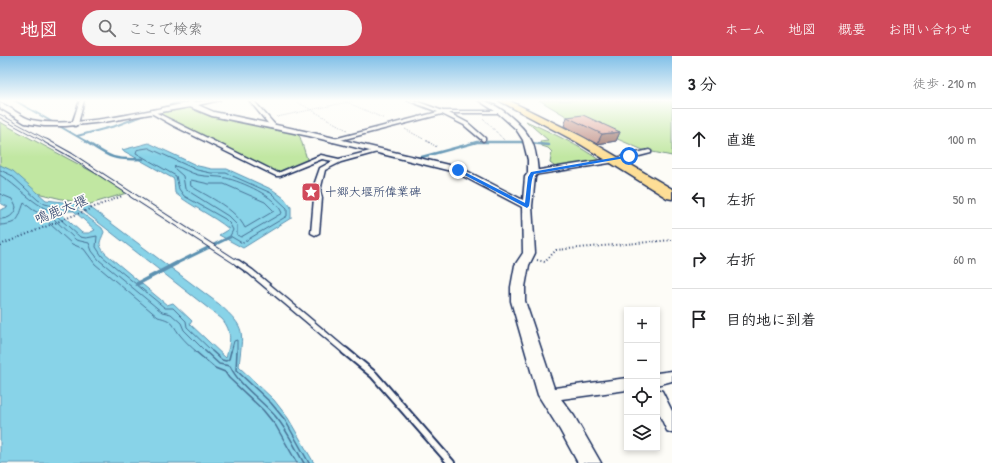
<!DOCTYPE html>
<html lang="ja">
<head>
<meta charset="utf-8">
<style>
  :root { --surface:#fff; --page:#f6f6f6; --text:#202124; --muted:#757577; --line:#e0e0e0; --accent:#d1495b }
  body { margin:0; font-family:"Patrick Hand","Klee One",sans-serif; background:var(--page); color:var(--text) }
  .controls { position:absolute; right:12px; bottom:12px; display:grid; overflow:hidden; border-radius:0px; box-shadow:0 2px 6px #0003 }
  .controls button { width:36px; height:36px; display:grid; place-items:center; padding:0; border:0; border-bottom:1px solid var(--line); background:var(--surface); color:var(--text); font:20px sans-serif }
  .stop { position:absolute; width:12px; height:12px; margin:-9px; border:3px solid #1a73e8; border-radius:50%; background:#fff }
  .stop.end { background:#1a73e8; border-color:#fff; box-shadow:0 1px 4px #0008 }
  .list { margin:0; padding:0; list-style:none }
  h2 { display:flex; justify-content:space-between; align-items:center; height:52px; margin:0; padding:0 16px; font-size:17px }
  h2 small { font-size:13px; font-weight:400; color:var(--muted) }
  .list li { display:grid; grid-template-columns:26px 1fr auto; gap:12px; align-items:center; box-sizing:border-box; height:60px; padding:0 16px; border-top:1px solid var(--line) }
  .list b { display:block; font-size:15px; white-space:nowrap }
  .list em { font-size:13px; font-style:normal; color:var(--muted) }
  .icon { flex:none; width:22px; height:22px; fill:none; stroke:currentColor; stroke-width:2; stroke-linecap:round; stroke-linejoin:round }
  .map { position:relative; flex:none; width:672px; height:407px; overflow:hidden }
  header { display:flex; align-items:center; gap:24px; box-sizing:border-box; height:56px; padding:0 20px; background:var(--accent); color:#fff }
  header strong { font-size:19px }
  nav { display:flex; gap:22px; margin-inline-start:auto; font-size:14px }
  .search { width:280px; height:36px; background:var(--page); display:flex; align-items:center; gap:10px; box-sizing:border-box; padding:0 14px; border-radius:22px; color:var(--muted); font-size:15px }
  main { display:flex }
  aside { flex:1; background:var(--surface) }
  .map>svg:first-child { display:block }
</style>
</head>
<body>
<header>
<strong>地図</strong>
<div class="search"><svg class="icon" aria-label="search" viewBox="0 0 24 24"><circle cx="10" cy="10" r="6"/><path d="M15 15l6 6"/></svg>ここで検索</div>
<nav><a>ホーム</a><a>地図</a><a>概要</a><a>お問い合わせ</a></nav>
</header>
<main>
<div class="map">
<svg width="672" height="407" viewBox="0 0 672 407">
  <rect width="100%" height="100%" fill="#fdfcf7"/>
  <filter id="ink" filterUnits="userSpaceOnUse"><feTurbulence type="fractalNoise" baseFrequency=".025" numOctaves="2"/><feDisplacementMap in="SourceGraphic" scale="8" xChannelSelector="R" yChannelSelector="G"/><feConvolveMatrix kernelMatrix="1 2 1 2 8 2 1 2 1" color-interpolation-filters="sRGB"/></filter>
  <g filter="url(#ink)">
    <g fill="#c1e7a2" stroke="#6e8b80">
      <path d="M539 44H672V100L643 94 571 63Z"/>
      <path d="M191 49 201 54 295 76 300 81 308 106 278 119 153 56Z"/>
      <path d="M526 65C552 77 579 89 602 106L558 113 550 107 552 96 548 92 542 90 540 85 548 84Z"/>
      <path d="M0 66 130 136 87 149 37 137 0 120Z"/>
    </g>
    <g fill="#88d3e8" stroke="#5c91b1" fill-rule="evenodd">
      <path d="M149 87 198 110 212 113H227L273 134 284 142 291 151V162L243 192 219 179 229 173C212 159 192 151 175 137L174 123 122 94Z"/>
      <path d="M0 109 13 115 46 144 87 149 219 248C248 274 242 275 239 311L274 344 288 362 314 407H0V154L8 151 0 147ZM55 150 80 152 222 263C233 276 230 287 226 302L190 268 192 265 173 247 167 249 105 197C97 187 100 187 104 176L102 172 78 154 54 151ZM62 155H74L95 174 89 177H82L60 157Z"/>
    </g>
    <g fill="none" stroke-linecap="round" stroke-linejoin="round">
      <g stroke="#477195" stroke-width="1">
        <path d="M149 92 197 114 211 117H226L271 137 287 152V160L242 187 230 180 233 174 230 168 225 163 184 140 179 133 176 120 136 97 137 94Z"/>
        <path d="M175 110C183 112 190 117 198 119 207 121 217 120 226 122 242 126 276 140 282 157L241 181 237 179V169L228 160 185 133 183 120 175 113Z"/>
        <path d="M0 114 11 119 38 144 45 148 57 151V160L80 181 86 182 97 180 96 191 102 200 165 252H173L186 265 187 271 213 296"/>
        <path d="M0 119C18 130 31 147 51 155L54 163 76 184 89 187 92 195 99 204 162 256 171 258 181 267 184 274 206 296"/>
        <path d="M191 124 209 128H224L265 146 274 155 245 172C235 152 210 142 191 130Z"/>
        <path d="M0 138 12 143 16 151C14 160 8 163 0 163"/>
        <path d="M0 169C20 168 18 162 24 147L33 154 45 160 50 168 72 188 84 193 95 208 158 261C174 265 171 267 180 279 185 285 191 291 197 296"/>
        <path d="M231 296 234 285 237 284V296"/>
      </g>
      <g stroke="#477195" stroke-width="1.5">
        <path d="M195 295 215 312 225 316 229 322 263 354 276 370 297 407"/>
        <path d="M205 295 219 308 230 310C240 331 262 344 276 361 288 375 295 392 304 407"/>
        <path d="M212 295 222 304 226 305 229 303 231 295"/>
        <path d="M237 295 236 314 271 347 285 364 309 407"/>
      </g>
      <g stroke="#5c91b1" stroke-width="2">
        <path d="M14 44 87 86"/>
        <path d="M160 53 183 44"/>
        <path d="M77 80 115 70 147 58"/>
        <path d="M476 86H525"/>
      </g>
      <g stroke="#5c91b1" stroke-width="2.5">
        <path d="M85 85C111 102 112 104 143 103"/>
        <path d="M418 102 477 86H521L549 89"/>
      </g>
      <path stroke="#5c91b1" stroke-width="3" d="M175 208 230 181"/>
      <path stroke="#5c91b1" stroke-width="4" d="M137 228 177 207"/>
      <defs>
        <path id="lane-far4" d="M0 60 48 86"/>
        <path id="lane-far3" d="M46 85 71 99 134 140"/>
        <path id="lane-far2" d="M132 139 239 208"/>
        <path id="lane-far1" d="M238 207 251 216 346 296"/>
        <path id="lane" d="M345 295 374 319 451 407"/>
        <g id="street">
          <path d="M80 44H84L78 68 75 70 72 68Z"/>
          <path d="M249 44H253L275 69V71H271Z"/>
          <path d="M407 44H413L443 55H500L502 56 500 57H449L468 67 485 82V84L483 85 464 69 442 58 333 86 330 84 438 56Z"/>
          <path d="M153 55 278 117 321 99 339 103 378 93 381 95 341 106 325 114 320 135 322 142 319 177 315 179 311 177 314 142 312 135 320 112 333 105 322 103 280 120H276L174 70 151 57V56Z"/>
          <path d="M649 94 651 95V97L616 106 533 119 530 117 533 115 616 102Z"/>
          <path d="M672 315V325L657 329V317Z"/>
          <path d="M627 322V334L547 345 542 343 541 339 542 335 547 333Z"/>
          <path d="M657 333 662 335 672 355V377L667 375 657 353Z"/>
        </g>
        <path id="secondary" d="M185 44H191L193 46 220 44 198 49 214 56 309 76 461 112 523 144 525 121 528 117V104L523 84 516 73 498 57 478 44C495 44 523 69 531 84 536 93 537 106 538 117L535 121 532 150 535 197 529 209 525 231V245L555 335 574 360 601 407H578L560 374 538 339 511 245V231L515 209 523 197 522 151 455 116 309 80 212 60 190 51 104 66 66 70H44L25 67 0 52V47C11 51 21 61 32 64 74 73 144 55 187 47Z"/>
        <path id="highway" d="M498 44H508L585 82 672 133V143L667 142 577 86Z"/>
      </defs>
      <use href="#lane-far4" stroke="#1b2f5e" stroke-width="4"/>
      <use href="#lane-far3" stroke="#1b2f5e" stroke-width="5"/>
      <use href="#lane-far2" stroke="#1b2f5e" stroke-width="6"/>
      <use href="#lane-far1" stroke="#1b2f5e" stroke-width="8"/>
      <use href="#lane" stroke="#1b2f5e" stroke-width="10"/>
      <use href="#street" stroke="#1b2f5e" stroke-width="3"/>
      <use href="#secondary" stroke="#1b2f5e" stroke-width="3"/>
      <use href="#highway" stroke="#1b2f5e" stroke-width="3"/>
      <g stroke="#1b2f5e" stroke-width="1" stroke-dasharray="0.5 1.5" stroke-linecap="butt">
        <path d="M294 44 347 74"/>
        <path d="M342 44 385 63"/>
        <path d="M444 44 448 49"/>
        <path d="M277 61 357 44"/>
        <path d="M483 62 505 85"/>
        <path d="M405 73 429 86"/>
      </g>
      <path stroke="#1b2f5e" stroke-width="1.5" stroke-dasharray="0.5 2" stroke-linecap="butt" d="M427 85 437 91"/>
      <g stroke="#1b2f5e" stroke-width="2" stroke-dasharray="1 2.5" stroke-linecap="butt">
        <path d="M0 189 122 140"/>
        <path d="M537 204 545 206 556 194 672 184"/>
      </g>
      <use href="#lane-far4" stroke="#fdfcf7" stroke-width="2.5"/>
      <use href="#lane-far3" stroke="#fdfcf7" stroke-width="3"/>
      <use href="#lane-far2" stroke="#fdfcf7" stroke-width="4"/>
      <use href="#lane-far1" stroke="#fdfcf7" stroke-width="5"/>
      <use href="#lane" stroke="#fdfcf7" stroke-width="6"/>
      <use href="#street" fill="#fdfcf7" fill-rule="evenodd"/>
      <use href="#secondary" fill="#fdfcf7" fill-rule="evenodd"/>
      <use href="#highway" fill="#fdde96" fill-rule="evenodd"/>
    </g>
    <path fill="#c08f86" stroke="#1b2f5e" d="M567 61 620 76 616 85 597 88 564 70Z"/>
    <path fill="#9c746d" stroke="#1b2f5e" d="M620 76 616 85 597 88 602 78Z"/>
    <path fill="#dfa69c" stroke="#1b2f5e" d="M583 59 620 76 602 78 567 61Z"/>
  </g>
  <linearGradient id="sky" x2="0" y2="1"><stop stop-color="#81c0e8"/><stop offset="0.44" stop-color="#fefefb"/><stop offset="1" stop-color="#fefefb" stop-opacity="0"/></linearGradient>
  <rect width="672" height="101" fill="url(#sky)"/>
  <path fill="#1a73e8" d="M629 99 631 101 534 118C530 125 531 141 529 150L527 152 455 114 459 113 525 147 528 121 531 116Z"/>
  <defs>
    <symbol id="sight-square" viewBox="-11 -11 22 22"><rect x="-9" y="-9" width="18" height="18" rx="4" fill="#d1495b" stroke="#fdfcf7"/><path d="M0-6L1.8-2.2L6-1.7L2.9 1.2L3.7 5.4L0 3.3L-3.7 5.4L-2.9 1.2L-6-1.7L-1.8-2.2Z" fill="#fff"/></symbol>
  </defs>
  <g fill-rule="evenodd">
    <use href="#sight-square" x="300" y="125" width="22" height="22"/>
  </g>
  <g text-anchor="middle" stroke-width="3.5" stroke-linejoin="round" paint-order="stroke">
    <g font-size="12" fill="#1b2f5e" stroke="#fdfcf7" text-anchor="start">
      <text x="325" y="140">十郷大堰所偉業碑</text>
    </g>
    <g font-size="14" fill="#1b2f5e" stroke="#fdfcf7">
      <text transform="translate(61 153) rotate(-22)" y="5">鳴鹿大堰</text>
    </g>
  </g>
</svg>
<div class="controls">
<button>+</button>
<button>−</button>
<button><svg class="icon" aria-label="locate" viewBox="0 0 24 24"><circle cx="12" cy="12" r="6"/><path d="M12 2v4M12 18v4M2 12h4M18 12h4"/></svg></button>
<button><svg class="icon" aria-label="layers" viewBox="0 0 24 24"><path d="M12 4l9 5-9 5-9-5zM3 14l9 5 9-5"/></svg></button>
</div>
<div class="stop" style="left:629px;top:100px"></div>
<div class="stop end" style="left:458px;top:114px"></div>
</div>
<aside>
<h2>3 分<small>徒歩 · 210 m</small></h2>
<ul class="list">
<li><svg class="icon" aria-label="ahead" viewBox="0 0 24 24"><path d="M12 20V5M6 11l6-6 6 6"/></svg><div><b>直進</b></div><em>100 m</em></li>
<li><svg class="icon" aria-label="left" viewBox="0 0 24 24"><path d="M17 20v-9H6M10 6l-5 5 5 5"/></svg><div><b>左折</b></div><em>50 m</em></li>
<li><svg class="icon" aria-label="right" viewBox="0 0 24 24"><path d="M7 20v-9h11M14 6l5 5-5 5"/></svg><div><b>右折</b></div><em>60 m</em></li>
<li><svg class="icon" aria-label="arrive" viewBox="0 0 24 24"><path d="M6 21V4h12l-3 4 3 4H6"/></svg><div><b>目的地に到着</b></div></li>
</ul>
</aside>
</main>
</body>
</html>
